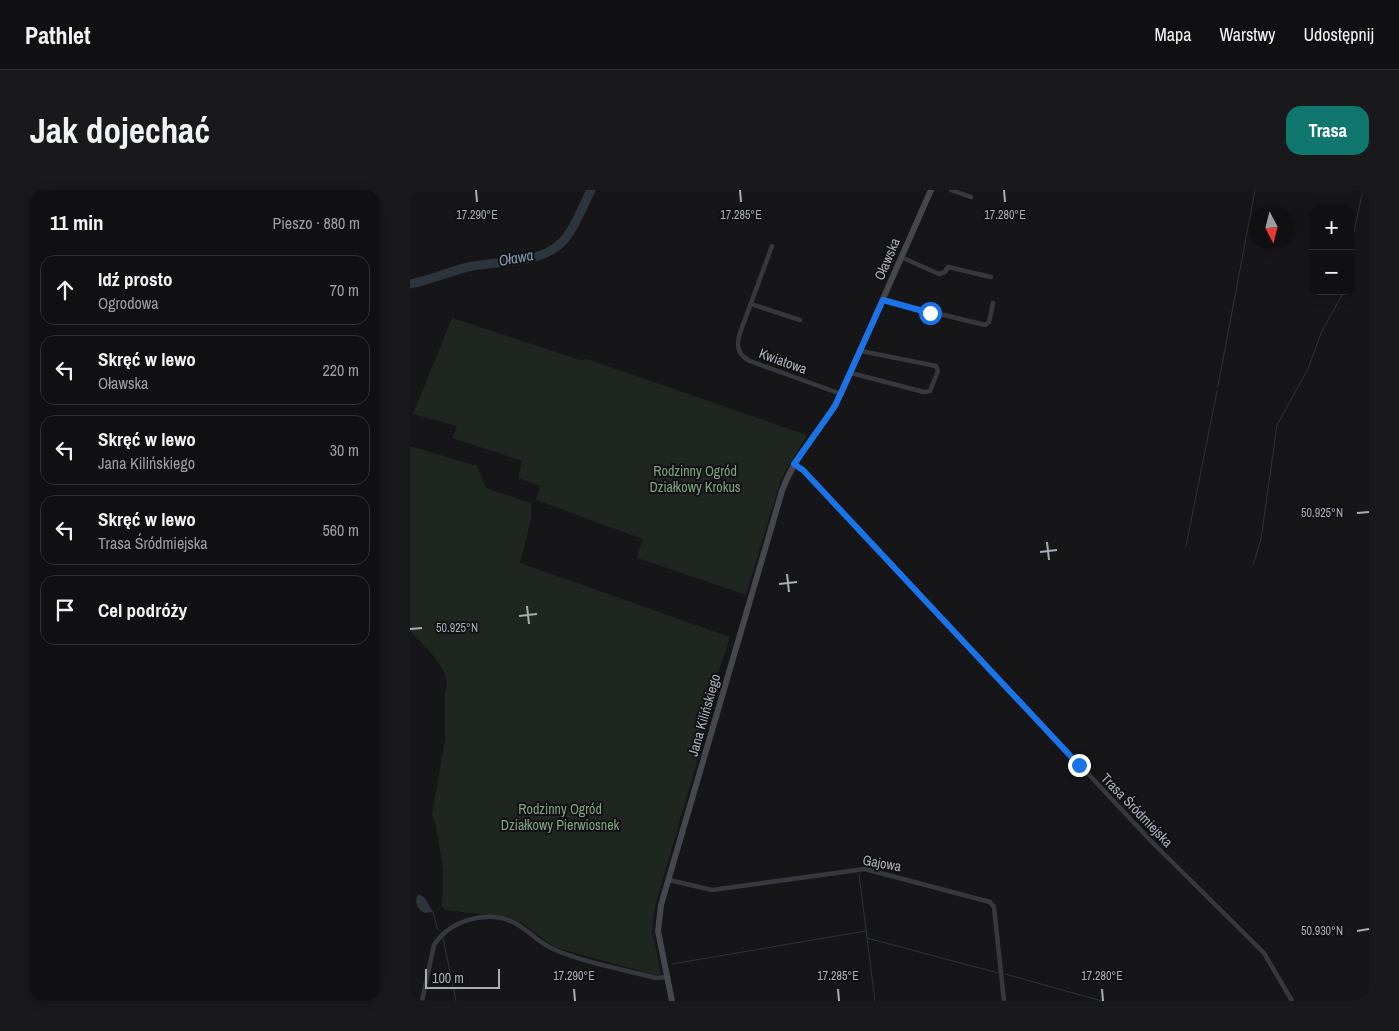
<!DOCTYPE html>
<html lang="pl">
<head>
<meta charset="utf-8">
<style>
  :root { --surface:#101012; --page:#19191b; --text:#f1f3f6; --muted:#9c9d9f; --line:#303032; --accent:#0f766e }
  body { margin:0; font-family:"Archivo Narrow",sans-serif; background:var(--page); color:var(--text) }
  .controls { position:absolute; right:15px; top:15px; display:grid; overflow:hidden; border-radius:10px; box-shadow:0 2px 12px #0003 }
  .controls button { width:45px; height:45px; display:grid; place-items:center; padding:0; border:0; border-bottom:1px solid var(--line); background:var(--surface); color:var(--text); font:25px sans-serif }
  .compass { position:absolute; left:839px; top:15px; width:45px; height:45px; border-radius:50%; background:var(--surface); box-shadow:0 2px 12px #0003; rotate:173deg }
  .scale { position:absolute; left:15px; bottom:12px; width:75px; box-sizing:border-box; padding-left:5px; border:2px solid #a8adb8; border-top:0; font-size:14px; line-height:18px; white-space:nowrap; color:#a8adb8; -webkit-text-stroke:4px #111113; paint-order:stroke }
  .stop { position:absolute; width:15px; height:15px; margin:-11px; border:4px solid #1a73e8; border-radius:50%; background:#fff }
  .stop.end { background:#1a73e8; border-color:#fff; box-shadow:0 1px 5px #0008 }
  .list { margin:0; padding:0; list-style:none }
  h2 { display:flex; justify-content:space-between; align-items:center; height:65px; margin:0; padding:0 20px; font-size:21px }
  h2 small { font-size:16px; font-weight:400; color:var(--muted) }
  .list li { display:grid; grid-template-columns:32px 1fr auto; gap:15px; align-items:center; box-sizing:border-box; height:70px; margin:0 10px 10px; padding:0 10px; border:1px solid var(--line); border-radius:15px }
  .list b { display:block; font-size:19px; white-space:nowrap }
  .list p { margin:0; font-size:16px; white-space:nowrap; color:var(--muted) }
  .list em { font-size:16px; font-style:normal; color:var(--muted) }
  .icon { flex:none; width:28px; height:28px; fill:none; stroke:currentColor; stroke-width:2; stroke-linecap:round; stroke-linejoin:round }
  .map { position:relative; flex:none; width:959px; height:811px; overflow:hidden; border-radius:15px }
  header { display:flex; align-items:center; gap:30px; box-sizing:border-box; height:70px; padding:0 25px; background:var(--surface); border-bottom:1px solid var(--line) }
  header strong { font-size:24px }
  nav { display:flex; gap:28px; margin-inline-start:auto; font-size:18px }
  .intro { display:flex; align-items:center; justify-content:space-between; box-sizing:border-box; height:120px; padding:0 30px }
  h1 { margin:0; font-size:35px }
  .button { padding:12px 22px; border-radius:15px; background:var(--accent); color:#fff; font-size:18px; font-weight:700 }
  main { display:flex; gap:30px; padding:0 30px }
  aside { flex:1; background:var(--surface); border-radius:15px; box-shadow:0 2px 12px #0003 }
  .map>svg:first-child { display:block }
</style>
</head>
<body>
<header>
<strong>Pathlet</strong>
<nav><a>Mapa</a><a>Warstwy</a><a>Udostępnij</a></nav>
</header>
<div class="intro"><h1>Jak dojechać</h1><a class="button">Trasa</a></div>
<main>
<aside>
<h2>11 min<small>Pieszo · 880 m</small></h2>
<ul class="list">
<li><svg class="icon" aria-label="ahead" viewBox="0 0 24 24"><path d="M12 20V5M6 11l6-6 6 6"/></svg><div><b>Idź prosto</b><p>Ogrodowa</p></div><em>70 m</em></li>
<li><svg class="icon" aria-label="left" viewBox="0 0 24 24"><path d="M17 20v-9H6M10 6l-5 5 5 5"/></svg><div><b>Skręć w lewo</b><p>Oławska</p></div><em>220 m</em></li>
<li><svg class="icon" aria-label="left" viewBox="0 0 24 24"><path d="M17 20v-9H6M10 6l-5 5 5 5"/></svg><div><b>Skręć w lewo</b><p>Jana Kilińskiego</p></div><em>30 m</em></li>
<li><svg class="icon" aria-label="left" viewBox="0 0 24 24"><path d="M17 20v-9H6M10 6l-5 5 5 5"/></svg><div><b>Skręć w lewo</b><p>Trasa Śródmiejska</p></div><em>560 m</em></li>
<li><svg class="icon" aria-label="arrive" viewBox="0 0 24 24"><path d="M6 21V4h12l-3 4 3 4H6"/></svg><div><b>Cel podróży</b></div></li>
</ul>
</aside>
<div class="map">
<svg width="959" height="811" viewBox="0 0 959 811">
  <rect width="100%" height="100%" fill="#161618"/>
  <g fill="#1e261f">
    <path d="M42 128 170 170 177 169 397 245 371 289 336 405 227 368 233 349 126 310 130 296 108 288 112 271 42 248 47 236 3 224Z"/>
    <path d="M0 256 67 276 76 298 121 313V329L110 373 320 447 307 486 310 488 303 516 245 717 242 740 251 783 249 786 144 757 112 733 98 727 35 720 32 716 33 679 26 636 22 625 35 549V502C44 480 13 456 0 441Z"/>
  </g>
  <path fill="#2c353c" d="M9 704 15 708 23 722 15 723C7 720 3 710 9 704Z"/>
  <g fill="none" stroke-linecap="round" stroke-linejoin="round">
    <g stroke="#2c353c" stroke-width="1">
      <path d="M942 51 953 0"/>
      <path d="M940 65 941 60"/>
      <path d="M808 196 845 0"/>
      <path d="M776 356 807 201"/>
      <path d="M843 375 851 349 867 235 898 179 911 143 934 101"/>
      <path d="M449 684 465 811"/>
      <path d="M23 722 28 740"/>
      <path d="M33 748 46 811"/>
      <path d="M457 748 588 783"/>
      <path d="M262 774 456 741"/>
      <path d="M595 784 692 811"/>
    </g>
    <path stroke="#2c353c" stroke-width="9" d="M0 94C22 90 41 80 63 76 95 70 137 75 158 45 167 32 174 14 181 0"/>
    <g stroke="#37383d" stroke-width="4.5">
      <path d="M541 0 561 7"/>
      <path d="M362 56 330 143C326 155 327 165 340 171L431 204"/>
      <path d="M491 67 529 84 535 82 538 77 581 87"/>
      <path d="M473 110 575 135 579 132 583 113"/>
      <path d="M341 114 390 130"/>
      <path d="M441 183 514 202 520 201 528 181 526 176 451 161"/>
      <path d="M384 274 393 280 742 652 854 763 882 811"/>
      <path d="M259 690 302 700 455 679 580 712 584 717 594 811"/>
      <path d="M12 811 24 755C40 730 78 719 105 733 118 740 129 753 143 759 175 773 212 779 246 788L257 787"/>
    </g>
    <path stroke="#45474d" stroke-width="6" d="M262 811 248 741 251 715 372 301C385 264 414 238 431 204L521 0"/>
  </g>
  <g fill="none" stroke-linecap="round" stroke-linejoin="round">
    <path stroke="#1a73e8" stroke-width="6" d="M520 123 473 110 425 216 384 274 393 280 669 575"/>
  </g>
  <path fill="none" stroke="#a8adb8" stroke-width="2" d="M66 0 67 12M330 0 331 12M594 0 595 12M947 323 959 322M637 352 639 370M630 362 647 360M377 384 379 402M369 394 387 392M117 416 119 434M109 426 127 424M0 439 12 438M947 741 959 739M164 799 165 811M428 799 429 811M692 799 693 811"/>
  <g text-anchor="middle" stroke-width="4" stroke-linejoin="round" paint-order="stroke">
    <g font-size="14" fill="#a8adb8" stroke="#111113">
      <text transform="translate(477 69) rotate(-67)" y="5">Oławska</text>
      <text transform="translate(373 171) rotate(20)" y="5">Kwiatowa</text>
      <text transform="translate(294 525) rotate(-74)" y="5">Jana Kilińskiego</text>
      <text transform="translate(727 620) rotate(46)" y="5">Trasa Śródmiejska</text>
      <text transform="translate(472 673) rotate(10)" y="5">Gajowa</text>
    </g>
    <g font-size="14" fill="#7fa381" stroke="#111113">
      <text x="285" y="286">Rodzinny Ogród<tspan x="285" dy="16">Działkowy Krokus</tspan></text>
      <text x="150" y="624">Rodzinny Ogród<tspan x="150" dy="16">Działkowy Pierwiosnek</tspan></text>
    </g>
    <g font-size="15" font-style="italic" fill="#7f9bb3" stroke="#111113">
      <text transform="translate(106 68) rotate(-10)" y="5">Oława</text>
    </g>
  </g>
  <g font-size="12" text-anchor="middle" fill="#a8adb8" stroke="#111113" stroke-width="4" stroke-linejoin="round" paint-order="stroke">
    <text x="67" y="29">17.290°E</text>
    <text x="331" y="29">17.285°E</text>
    <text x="595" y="29">17.280°E</text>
    <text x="912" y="327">50.925°N</text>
    <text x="47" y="442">50.925°N</text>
    <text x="912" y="745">50.930°N</text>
    <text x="164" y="790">17.290°E</text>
    <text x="428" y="790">17.285°E</text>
    <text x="692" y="790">17.280°E</text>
  </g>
</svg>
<div class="controls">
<button>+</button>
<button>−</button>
</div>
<svg class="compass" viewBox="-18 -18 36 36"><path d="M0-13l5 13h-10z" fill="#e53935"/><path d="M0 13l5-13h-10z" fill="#9c9d9f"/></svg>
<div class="scale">100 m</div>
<div class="stop" style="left:520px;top:123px"></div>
<div class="stop end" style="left:669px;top:575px"></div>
</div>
</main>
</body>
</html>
